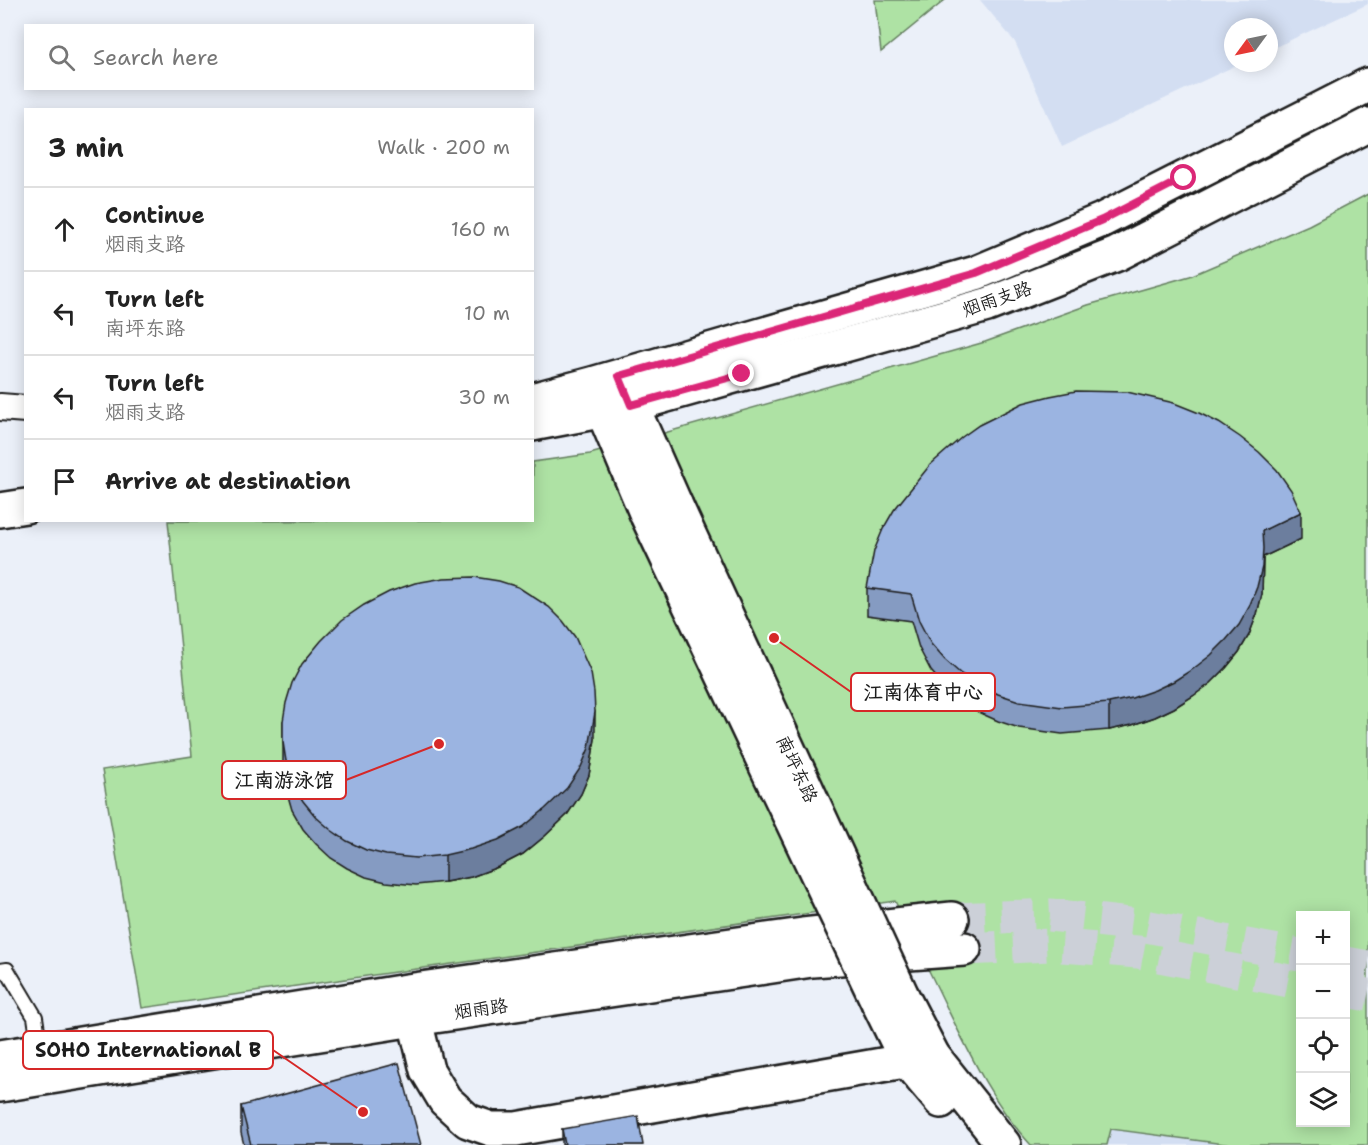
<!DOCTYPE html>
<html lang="en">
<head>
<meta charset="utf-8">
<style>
  :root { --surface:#fff; --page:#f2f2f2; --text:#222; --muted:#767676; --line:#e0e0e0 }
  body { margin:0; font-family:"Shantell Sans","LXGW WenKai TC",sans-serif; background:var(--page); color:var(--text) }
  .controls { position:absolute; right:18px; bottom:18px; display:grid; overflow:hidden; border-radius:0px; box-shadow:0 3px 15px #0003 }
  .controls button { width:54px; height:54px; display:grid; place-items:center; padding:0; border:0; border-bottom:2px solid var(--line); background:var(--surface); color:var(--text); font:30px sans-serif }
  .compass { position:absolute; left:1224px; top:18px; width:54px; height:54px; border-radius:50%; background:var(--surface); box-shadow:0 3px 15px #0003; rotate:237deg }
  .stop { position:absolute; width:18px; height:18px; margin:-14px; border:4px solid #db2777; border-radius:50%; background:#fff }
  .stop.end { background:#db2777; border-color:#fff; box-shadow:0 2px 6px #0008 }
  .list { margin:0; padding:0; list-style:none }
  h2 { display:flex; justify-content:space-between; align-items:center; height:78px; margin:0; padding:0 24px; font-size:26px }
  h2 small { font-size:20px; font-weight:400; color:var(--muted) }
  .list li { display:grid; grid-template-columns:39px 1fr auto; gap:18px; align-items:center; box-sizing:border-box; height:84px; padding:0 24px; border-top:2px solid var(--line) }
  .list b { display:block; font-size:22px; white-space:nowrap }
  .list p { margin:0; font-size:20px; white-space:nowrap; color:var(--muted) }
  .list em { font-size:20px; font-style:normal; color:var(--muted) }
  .icon { flex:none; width:33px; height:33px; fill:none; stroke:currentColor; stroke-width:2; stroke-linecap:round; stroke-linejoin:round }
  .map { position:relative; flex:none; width:1368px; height:1145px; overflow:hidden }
  .search { position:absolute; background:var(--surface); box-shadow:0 3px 15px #0003; left:24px; top:24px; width:510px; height:66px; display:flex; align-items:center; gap:15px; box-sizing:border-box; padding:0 21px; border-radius:0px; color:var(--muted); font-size:22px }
  .panel { position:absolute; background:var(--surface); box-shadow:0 3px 15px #0003; left:24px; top:108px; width:510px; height:414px; border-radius:0px }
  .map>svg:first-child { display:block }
</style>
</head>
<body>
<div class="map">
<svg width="1368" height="1145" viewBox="0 0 1368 1145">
  <rect width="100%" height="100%" fill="#ebf0f9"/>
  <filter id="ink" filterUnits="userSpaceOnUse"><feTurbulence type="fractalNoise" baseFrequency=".0167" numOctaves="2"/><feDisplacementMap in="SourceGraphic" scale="12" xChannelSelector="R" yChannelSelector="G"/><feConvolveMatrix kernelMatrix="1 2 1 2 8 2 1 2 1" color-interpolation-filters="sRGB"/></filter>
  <g filter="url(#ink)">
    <g fill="#d3def2">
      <path d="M980 0H1368V4L1269 50V27H1233V63H1241L1062 147 1015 42Z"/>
      <path d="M1110 1129 1232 1145H1107Z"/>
    </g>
    <g fill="#aee2a4" stroke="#657f60" stroke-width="1.5" fill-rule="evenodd">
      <path d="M875 0H945L881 52Z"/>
      <path d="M1368 194V1145H1232L1111 1129 1107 1145H1031C995 1107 970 1055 947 1008 930 972 912 937 895 901L142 1008 102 770 192 756 168 521 532 520 533 462 590 454 985 342 1088 305 1190 276 1309 225ZM1300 916H1346V1122H1300Z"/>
    </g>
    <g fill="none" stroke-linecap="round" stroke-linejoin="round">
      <g stroke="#ccd0d8" stroke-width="33" stroke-dasharray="33 16" stroke-linecap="butt">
        <path d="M952 919 1050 915 1140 925 1300 955"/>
        <path d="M964 949 1049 945 1138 952 1300 983"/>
        <path d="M1346 963 1368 967"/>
        <path d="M1346 991 1368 995"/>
      </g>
      <defs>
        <path id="service" d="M0 971 7 970 35 1017 40 1050"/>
        <path id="minor" d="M0 407 26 409"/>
        <path id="tertiary" d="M408 992 427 1070 445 1100 468 1121 491 1129H516L933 1056"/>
        <g id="secondary">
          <path d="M622 384 676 506"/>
          <path d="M595 392 647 515"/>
          <path d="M532 400 592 384 976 273 1102 220 1368 85"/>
          <path d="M532 424 631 405 987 305 1117 254 1368 125"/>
          <path d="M0 510 26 506"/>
          <path d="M902 996 933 1056 1004 1145"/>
          <path d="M878 1002 907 1061 941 1101"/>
          <path d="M0 1057 407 991 803 935 952 919"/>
          <path d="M0 1085 414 1019 812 960 964 949"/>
        </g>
      </defs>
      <use href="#service" stroke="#1c1c1c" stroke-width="18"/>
      <use href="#minor" stroke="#1c1c1c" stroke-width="30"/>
      <use href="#tertiary" stroke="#1c1c1c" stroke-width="38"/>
      <use href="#secondary" stroke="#1c1c1c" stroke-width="38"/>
      <use href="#service" stroke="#fff" stroke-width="14"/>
      <use href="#minor" stroke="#fff" stroke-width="26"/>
      <use href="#tertiary" stroke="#fff" stroke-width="33"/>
      <use href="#secondary" stroke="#fff" stroke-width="33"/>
      <defs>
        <g id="secondary-bridge">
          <path d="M676 506 902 996"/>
          <path d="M647 515 878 1002"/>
        </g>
      </defs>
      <use href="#secondary-bridge" stroke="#1c1c1c" stroke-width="38" stroke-linecap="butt"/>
      <use href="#secondary-bridge" stroke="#fff" stroke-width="33"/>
    </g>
    <g fill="#859bc2" stroke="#1c1c1c" stroke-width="1.5">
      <path d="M1301 539 1263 557 1262 594 1257 614 1249 635 1239 652 1226 668 1211 683 1193 696 1174 708 1155 717 1132 725 1109 730 1062 734 1019 728 998 721 978 712 961 701 945 687 931 671 919 648 911 621 867 615V588Z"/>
      <path d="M283 721 595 739 589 775 581 794 567 815 545 836 523 854 498 867 471 877 445 882 416 885 386 882 366 877 347 868 331 858 316 844 303 829 292 810 286 789 283 769Z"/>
      <path d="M241 1106 421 1145H244L241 1133Z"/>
      <path d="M562 1129 643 1145H562Z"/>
    </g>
    <g fill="#6c7e9e" stroke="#1c1c1c" stroke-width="1.5">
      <path d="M1301 512V539L1263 557 1262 594 1257 614 1249 635 1239 652 1226 668 1211 683 1193 696 1174 708 1155 717 1132 725 1109 730V703L1262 531Z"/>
      <path d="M595 712V739L589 775 581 794 567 815 545 836 523 854 498 867 471 877 445 882V855Z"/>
    </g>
    <g fill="#9bb4e1" stroke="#1c1c1c" stroke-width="1.5">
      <path d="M1076 391 1127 392 1174 403 1199 413 1219 423 1240 437 1259 452 1277 470 1291 490 1301 512 1262 531 1263 548 1262 567 1257 587 1249 607 1239 625 1226 640 1211 655 1193 669 1174 681 1155 690 1132 698 1109 703 1062 707 1019 701 998 694 978 684 961 674 945 660 931 644 919 621 911 594 867 588 874 551 883 529 894 510 930 465 962 437 979 425 1023 403 1050 396Z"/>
      <path d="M474 577 499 581 518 587 549 607 563 621 575 637 591 673 594 692 595 712 589 748 581 767 567 788 545 809 523 827 498 840 471 849 445 855 416 858 386 855 366 850 347 841 331 830 316 817 303 801 292 783 286 761 283 742V721L286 703 292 683 302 664 321 641 342 620 364 605 389 592 415 583 444 578Z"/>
      <path d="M399 1063 421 1145H251L241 1106Z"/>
      <path d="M638 1116 643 1145H565L562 1129Z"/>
    </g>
  </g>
  <g fill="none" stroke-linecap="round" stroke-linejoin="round" filter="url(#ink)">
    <path stroke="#db2777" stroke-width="8" d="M742 374 631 405 619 376 976 273 1102 220 1184 178"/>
  </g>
  <g text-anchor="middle" stroke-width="4.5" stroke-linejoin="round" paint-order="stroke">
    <g font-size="18" fill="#1c1c1c" stroke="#fff">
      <text transform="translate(997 299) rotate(-19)" y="6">烟雨支路</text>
      <text transform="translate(797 769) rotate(65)" y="6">南坪东路</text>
      <text transform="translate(481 1009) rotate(-8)" y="6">烟雨路</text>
    </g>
  </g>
  <path fill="none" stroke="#d62828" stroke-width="2" d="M774 638L851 692M439 744L346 780M363 1112L273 1050"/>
  <g fill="#d62828" stroke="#fff" stroke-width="2">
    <circle cx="774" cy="638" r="6"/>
    <circle cx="439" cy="744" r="6"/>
    <circle cx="363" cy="1112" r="6"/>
  </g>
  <g fill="#fff" stroke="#d62828" stroke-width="2">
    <rect x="851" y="673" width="144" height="38" rx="6"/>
    <rect x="222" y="761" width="124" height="38" rx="6"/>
    <rect x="23" y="1031" width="250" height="38" rx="6"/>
  </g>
  <g font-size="20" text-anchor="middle" font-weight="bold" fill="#1c1c1c">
    <text x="923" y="699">江南体育中心</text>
    <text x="284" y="787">江南游泳馆</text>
    <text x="148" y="1057">SOHO International B</text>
  </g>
</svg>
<div class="controls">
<button>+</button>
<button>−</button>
<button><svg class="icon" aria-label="locate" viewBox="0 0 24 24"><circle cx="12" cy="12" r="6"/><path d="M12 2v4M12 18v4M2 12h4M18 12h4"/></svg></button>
<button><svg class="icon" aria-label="layers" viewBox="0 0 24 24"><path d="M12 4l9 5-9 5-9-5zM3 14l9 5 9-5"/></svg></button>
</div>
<svg class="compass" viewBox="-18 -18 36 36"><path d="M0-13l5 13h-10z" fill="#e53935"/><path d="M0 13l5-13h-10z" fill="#767676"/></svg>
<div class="stop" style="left:1184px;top:178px"></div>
<div class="stop end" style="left:742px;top:374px"></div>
<div class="search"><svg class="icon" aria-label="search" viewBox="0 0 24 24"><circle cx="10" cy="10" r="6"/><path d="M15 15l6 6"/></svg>Search here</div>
<section class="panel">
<h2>3 min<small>Walk · 200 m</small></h2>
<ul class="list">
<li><svg class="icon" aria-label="ahead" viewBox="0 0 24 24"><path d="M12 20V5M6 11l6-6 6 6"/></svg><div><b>Continue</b><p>烟雨支路</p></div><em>160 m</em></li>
<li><svg class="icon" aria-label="left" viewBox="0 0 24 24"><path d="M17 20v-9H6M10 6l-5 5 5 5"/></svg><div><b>Turn left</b><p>南坪东路</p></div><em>10 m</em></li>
<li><svg class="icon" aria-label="left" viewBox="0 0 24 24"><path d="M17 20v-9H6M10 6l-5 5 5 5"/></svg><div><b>Turn left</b><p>烟雨支路</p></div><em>30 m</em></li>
<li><svg class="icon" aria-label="arrive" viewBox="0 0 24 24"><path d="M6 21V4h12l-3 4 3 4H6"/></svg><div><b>Arrive at destination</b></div></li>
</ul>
</section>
</div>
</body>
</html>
